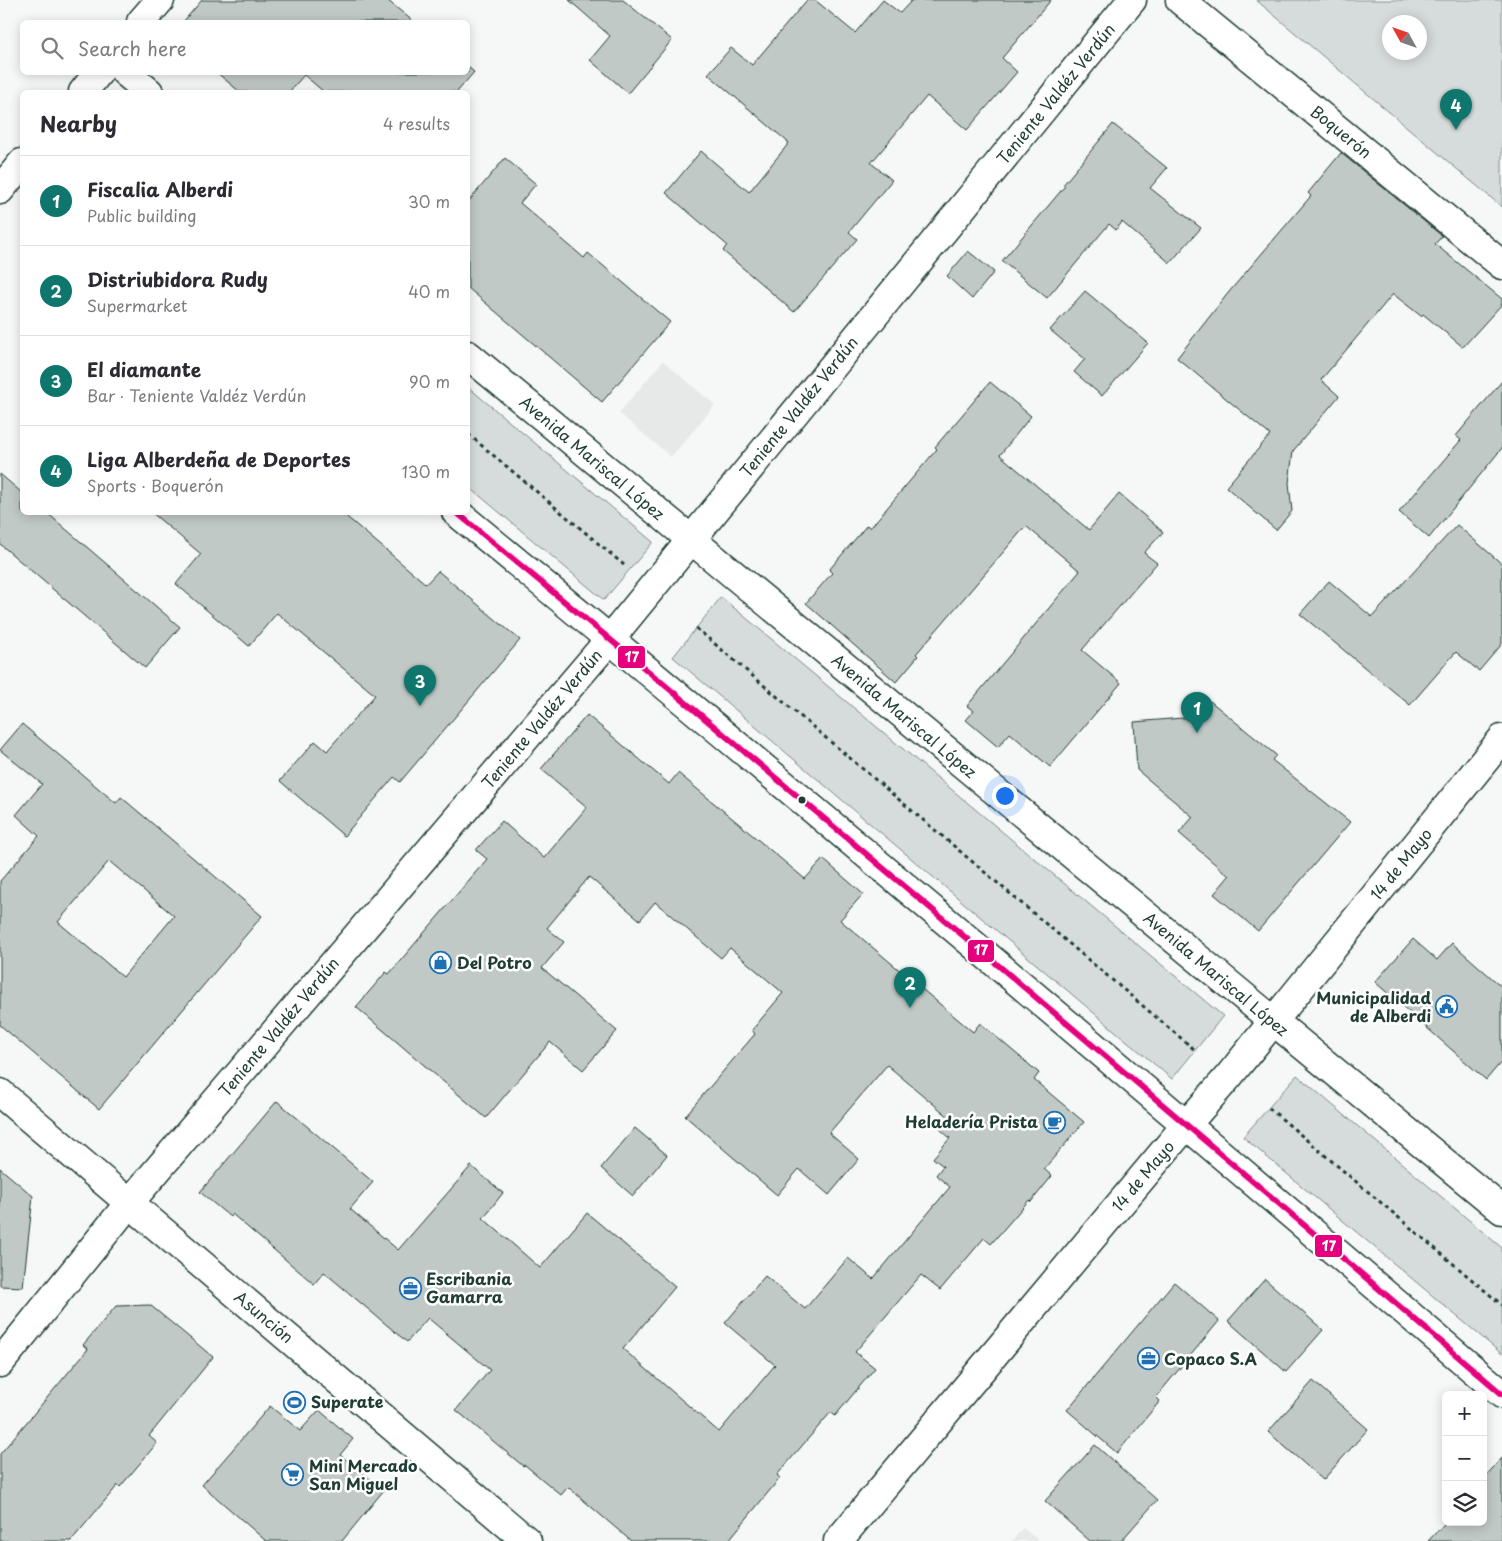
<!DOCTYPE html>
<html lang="en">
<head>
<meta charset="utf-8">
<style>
  :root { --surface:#fff; --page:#f2f2f3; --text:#2b2b33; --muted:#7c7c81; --line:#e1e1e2; --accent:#0f766e }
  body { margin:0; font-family:"Playpen Sans",sans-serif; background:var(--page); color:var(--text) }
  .controls { position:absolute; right:15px; bottom:15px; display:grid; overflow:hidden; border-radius:8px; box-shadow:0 2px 12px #0003 }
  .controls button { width:45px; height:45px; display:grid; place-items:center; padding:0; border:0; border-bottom:1px solid var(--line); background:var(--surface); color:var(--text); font:25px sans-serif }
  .compass { position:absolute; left:1382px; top:15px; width:45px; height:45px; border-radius:50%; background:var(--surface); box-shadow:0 2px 12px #0003; rotate:310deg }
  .you { position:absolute; left:1004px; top:795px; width:18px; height:18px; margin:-12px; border:4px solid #fff; border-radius:50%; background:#1a73e8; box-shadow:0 0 0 8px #1a73e833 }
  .badge { display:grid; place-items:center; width:32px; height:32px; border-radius:50%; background:var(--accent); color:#fff; font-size:16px; font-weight:700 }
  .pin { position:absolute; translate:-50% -41px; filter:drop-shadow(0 1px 2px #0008) }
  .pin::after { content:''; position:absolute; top:26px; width:18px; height:15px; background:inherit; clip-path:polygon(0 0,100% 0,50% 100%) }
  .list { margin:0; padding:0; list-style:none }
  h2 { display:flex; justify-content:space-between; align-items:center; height:65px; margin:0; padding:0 20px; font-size:21px }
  h2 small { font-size:16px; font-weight:400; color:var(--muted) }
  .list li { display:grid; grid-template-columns:32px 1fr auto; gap:15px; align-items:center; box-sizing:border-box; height:90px; padding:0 20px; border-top:1px solid var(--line) }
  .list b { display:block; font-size:19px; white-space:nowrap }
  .list p { margin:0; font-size:16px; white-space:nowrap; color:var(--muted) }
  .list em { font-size:16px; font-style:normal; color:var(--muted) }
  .icon { flex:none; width:28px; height:28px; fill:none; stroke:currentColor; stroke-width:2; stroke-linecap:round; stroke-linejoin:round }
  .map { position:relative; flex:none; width:1502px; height:1541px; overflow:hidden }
  .search { position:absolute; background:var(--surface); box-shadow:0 2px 12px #0003; left:20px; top:20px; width:450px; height:55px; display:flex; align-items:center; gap:12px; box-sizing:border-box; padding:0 18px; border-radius:8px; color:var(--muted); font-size:19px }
  .panel { position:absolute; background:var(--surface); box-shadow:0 2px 12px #0003; left:20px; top:90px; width:450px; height:425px; border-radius:8px }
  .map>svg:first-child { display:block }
</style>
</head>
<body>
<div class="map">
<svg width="1502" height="1541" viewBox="0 0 1502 1541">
  <rect width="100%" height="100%" fill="#f6f7f7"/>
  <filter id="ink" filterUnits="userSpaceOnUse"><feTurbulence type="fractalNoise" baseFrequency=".02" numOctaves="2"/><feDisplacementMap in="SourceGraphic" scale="10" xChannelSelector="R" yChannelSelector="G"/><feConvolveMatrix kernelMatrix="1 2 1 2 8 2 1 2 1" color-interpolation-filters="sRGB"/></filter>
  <g filter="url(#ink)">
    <g fill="#e6e9e8">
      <path d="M663 361 715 405 671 457 619 413Z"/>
      <path d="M1023 1528 1039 1541H1012Z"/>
    </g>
    <g fill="#d6dcdb" stroke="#7a8c88" fill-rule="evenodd">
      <path d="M1256 0H1502V207ZM1420 22V52H1390V22Z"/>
      <path d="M468 387 653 542 604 600 468 486Z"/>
      <path d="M721 597 1223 1016 1172 1079 673 657Z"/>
      <path d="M1297 1075 1502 1248V1354L1243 1137Z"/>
    </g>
    <g fill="#c0c9c6" stroke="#1f3d34" fill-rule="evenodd">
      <path d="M202 0H387L414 22H183Z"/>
      <path d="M569 0H623L672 40 628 93 590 60 610 36Z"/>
      <path d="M807 0H815L855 33 883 0 900 13 912 0H1051L1002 58 1017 72 967 130 927 96 871 163 892 180 849 232 857 239 794 312 723 251 727 245 666 193 701 151 749 192 789 143 708 74 731 48 752 65Z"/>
      <path d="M468 67 474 72 457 92H324L304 75 289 92H240L216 72H468Z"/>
      <path d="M1113 124 1167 168 1150 188 1201 228 1170 263 1122 222 1116 230 1109 224 1047 298 1002 261 1065 186 1063 185Z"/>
      <path d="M1341 153 1442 236 1435 244 1502 299V304L1463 347 1423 314 1421 316 1393 294 1321 380 1339 396 1293 451 1289 483 1292 511 1276 530 1226 487 1270 435 1177 358 1229 292 1311 196 1308 193Z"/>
      <path d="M505 158 536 184 520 203 584 258 588 253 670 322 602 402 468 288V202Z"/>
      <path d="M968 251 994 272 972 299 947 276Z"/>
      <path d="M1085 291 1148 343 1102 396 1074 372 1085 359 1050 330Z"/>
      <path d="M1502 381V448L1429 538 1399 512 1461 440 1456 436Z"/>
      <path d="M990 382 1031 416 1000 455 1089 530 1119 494 1163 532 1144 553 1157 563 1082 650 1121 683 1050 767 1010 733 998 747 966 720 974 711 967 706 1080 571 1027 527 1025 529 1024 528 916 654 918 656 896 682 806 603 832 573 829 570 867 525 870 528 937 449 935 447Z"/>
      <path d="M0 474 22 493V512H46L180 627 145 668 0 544Z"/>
      <path d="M151 512H341L426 584 438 571 520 640 400 782 394 777 344 836 280 781 315 741 327 751 375 695 277 613 249 646 176 584 201 554Z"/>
      <path d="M1457 525 1502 564V644L1479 671 1456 652 1410 705 1300 614 1329 581 1372 617Z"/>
      <path d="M1210 701 1276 755 1272 760 1350 822 1258 931 1214 894 1229 876 1179 833 1193 817 1137 770 1134 722 1195 717Z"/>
      <path d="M587 715 669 784 678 773 805 879 823 859 863 894 840 920 973 1032 980 1023 1039 1073 1034 1080 1084 1122 1044 1169 1052 1176 1031 1202 1029 1200 991 1244 984 1238 940 1290 921 1275 855 1352 875 1368 835 1416 831 1412 777 1475 780 1478 728 1541H631L568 1487 561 1495 525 1465 523 1466 456 1410 490 1370 428 1318 407 1342 324 1272 314 1284 232 1214 230 1217 200 1192 277 1101 373 1182 350 1209 398 1250 471 1166 503 1193 483 1218 540 1268 587 1213 675 1287 623 1349 719 1432 775 1365 725 1323 765 1276 805 1309 848 1258 873 1279 950 1187 936 1175 943 1166 933 1158 950 1138 940 1129 950 1118 887 1065 829 1133 859 1159 829 1195 799 1169 777 1195 685 1116 755 1034 752 1030 783 993 730 948 721 958 655 902 640 920 589 877 547 928 564 942 542 968 617 1031 583 1070 550 1042 486 1118 356 1007 386 972 389 974 487 859 476 850 502 821 544 858 587 807 541 769Z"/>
      <path d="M22 724 116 803 121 797 262 916 99 1109 0 1025V881L39 836 16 815 42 784 0 750ZM109 861 174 916 123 977 58 922Z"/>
      <path d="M1413 939 1437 960 1452 943 1502 987V1061L1486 1080 1375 982Z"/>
      <path d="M635 1128 667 1155 633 1196 601 1168Z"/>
      <path d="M0 1168 33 1196 23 1287 0 1286Z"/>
      <path d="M1265 1279 1323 1330 1286 1372 1228 1321Z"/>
      <path d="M1174 1282 1219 1321 1156 1397 1160 1401 1117 1453 1067 1410Z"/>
      <path d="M150 1305 213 1357 149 1436 157 1443 120 1487 118 1485 71 1541H0V1454L88 1349 83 1345 116 1306Z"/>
      <path d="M1313 1381 1368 1429 1323 1480 1268 1432Z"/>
      <path d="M270 1406 300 1431 319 1410 353 1439 340 1455 384 1490 342 1541H266L202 1485Z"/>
      <path d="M1095 1445 1157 1500 1121 1541H1090L1045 1501Z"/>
      <path d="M1502 1458V1541H1428L1446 1522H1483V1479Z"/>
    </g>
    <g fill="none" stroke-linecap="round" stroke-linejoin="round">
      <defs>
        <g id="street">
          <path d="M1180 0 1502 265"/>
          <path d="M141 22 160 0"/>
          <path d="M0 1093 527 1541"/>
          <path d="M0 1363 130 1202 610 639 1132 0"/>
          <path d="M838 1541 1187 1124 1229 1076 1502 739"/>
        </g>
        <g id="secondary">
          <path d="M125 72 149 92"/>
          <path d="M83 92 99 72"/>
          <path d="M0 190 22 163"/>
          <path d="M468 355 1502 1210"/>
          <path d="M456 512C808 802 1156 1098 1502 1394"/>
        </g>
      </defs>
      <use href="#street" stroke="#1f3d34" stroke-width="31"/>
      <use href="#secondary" stroke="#1f3d34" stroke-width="31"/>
      <g stroke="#1f3d34" stroke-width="3" stroke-dasharray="4 4" stroke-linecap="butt">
        <path d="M468 434 624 565"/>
        <path d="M696 628 1195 1050"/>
        <path d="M1269 1108 1502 1305"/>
      </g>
      <use href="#street" stroke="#fff" stroke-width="28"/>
      <use href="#secondary" stroke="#fff" stroke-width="28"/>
      <defs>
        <path id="bus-1" d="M456 512C808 802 1156 1098 1502 1394"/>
      </defs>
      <use href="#bus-1" stroke="#fff" stroke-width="10"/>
      <use href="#bus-1" stroke="#e5007d" stroke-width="6"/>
    </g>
  </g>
  <defs>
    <symbol id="shop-ring" viewBox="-11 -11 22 22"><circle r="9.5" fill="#fff" stroke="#1f6fb2" stroke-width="1.5"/><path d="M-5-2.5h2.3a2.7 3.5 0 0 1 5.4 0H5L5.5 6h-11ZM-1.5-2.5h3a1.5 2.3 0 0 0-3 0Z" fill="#1f6fb2"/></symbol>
    <symbol id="civic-ring" viewBox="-11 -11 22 22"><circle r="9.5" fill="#fff" stroke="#1f6fb2" stroke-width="1.5"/><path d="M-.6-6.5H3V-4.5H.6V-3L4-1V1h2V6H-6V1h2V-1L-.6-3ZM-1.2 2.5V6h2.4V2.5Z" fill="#1f6fb2"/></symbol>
    <symbol id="cafe-ring" viewBox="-11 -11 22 22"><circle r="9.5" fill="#fff" stroke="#1f6fb2" stroke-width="1.5"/><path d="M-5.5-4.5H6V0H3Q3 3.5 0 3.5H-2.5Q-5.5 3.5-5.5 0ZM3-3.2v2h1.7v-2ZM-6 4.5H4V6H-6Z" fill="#1f6fb2"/></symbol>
    <symbol id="office-ring" viewBox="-11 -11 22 22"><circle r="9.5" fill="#fff" stroke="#1f6fb2" stroke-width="1.5"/><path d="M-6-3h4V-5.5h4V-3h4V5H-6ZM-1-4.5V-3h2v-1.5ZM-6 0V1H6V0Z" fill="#1f6fb2"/></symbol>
    <symbol id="stadium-ring" viewBox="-11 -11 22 22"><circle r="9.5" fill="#fff" stroke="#1f6fb2" stroke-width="1.5"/><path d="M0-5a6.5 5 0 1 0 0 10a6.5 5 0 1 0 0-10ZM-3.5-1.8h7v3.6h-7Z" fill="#1f6fb2"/></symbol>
    <symbol id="supermarket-ring" viewBox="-11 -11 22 22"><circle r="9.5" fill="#fff" stroke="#1f6fb2" stroke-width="1.5"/><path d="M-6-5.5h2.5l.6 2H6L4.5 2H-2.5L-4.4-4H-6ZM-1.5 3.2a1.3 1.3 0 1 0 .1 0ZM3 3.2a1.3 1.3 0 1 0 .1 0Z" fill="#1f6fb2"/></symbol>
  </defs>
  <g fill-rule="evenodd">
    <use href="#shop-ring" x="428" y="950" width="25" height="25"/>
    <use href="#civic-ring" x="1434" y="994" width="25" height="25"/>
    <use href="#cafe-ring" x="1042" y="1110" width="25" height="25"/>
    <use href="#office-ring" x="398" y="1276" width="25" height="25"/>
    <use href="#office-ring" x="1136" y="1346" width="25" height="25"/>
    <use href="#stadium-ring" x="282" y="1390" width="25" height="25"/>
    <use href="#supermarket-ring" x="280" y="1462" width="25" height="25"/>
  </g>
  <circle fill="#1f3d34" stroke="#fff" stroke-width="2" cx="802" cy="800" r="4.5"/>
  <g text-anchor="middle" stroke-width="5" stroke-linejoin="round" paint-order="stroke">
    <g font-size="16" fill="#1f3d34" stroke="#fff">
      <text transform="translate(1056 94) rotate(-51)" y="6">Teniente Valdéz Verdún</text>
      <text transform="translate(1341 132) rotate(39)" y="6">Boquerón</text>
      <text transform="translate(799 407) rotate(-51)" y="6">Teniente Valdéz Verdún</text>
      <text transform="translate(592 458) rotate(40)" y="6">Avenida Mariscal López</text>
      <text transform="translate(904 716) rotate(40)" y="6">Avenida Mariscal López</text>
      <text transform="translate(542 719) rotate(-50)" y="6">Teniente Valdéz Verdún</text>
      <text transform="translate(1401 864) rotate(-51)" y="6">14 de Mayo</text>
      <text transform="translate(1216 974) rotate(40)" y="6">Avenida Mariscal López</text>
      <text transform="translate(279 1027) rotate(-50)" y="6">Teniente Valdéz Verdún</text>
      <text transform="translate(1143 1176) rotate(-50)" y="6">14 de Mayo</text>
      <text transform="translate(264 1317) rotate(40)" y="6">Asunción</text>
    </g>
    <g font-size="16" font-weight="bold" fill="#1f3d34" stroke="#fff" text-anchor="start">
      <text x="457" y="969">Del Potro</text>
      <text x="1431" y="1004" text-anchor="end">Municipalidad<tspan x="1431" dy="18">de Alberdi</tspan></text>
      <text x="1038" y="1128" text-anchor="end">Heladería Prista</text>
      <text x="426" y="1285">Escribania<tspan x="426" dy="18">Gamarra</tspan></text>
      <text x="1164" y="1365">Copaco S.A</text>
      <text x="311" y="1408">Superate</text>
      <text x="309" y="1472">Mini Mercado<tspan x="309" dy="18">San Miguel</tspan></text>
    </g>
  </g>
  <g stroke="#fff" stroke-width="2">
    <rect x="617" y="645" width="29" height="24" rx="5" fill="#e5007d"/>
    <rect x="967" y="939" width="28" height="24" rx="5" fill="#e5007d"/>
    <rect x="1314" y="1234" width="29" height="24" rx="5" fill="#e5007d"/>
  </g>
  <g font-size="14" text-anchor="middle" font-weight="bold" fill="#fff">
    <text x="632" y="662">17</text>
    <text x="981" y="955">17</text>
    <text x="1329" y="1251">17</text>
  </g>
</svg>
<div class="controls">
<button>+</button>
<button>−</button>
<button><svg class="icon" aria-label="layers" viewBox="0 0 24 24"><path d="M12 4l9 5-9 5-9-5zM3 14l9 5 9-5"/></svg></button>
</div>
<svg class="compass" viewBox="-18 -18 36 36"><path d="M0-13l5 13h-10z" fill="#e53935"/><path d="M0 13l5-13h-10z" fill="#7c7c81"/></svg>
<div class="you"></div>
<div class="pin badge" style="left:1197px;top:733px">1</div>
<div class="pin badge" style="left:910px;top:1008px">2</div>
<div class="pin badge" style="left:420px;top:706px">3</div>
<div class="pin badge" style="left:1456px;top:130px">4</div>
<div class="search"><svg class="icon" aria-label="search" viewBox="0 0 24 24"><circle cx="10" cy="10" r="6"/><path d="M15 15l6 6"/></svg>Search here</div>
<section class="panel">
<h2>Nearby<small>4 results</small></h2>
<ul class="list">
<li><span class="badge">1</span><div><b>Fiscalia Alberdi</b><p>Public building</p></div><em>30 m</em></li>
<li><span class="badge">2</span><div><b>Distriubidora Rudy</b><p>Supermarket</p></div><em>40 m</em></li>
<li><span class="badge">3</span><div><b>El diamante</b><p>Bar · Teniente Valdéz Verdún</p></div><em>90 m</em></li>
<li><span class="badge">4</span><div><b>Liga Alberdeña de Deportes</b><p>Sports · Boquerón</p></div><em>130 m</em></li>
</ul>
</section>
</div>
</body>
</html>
